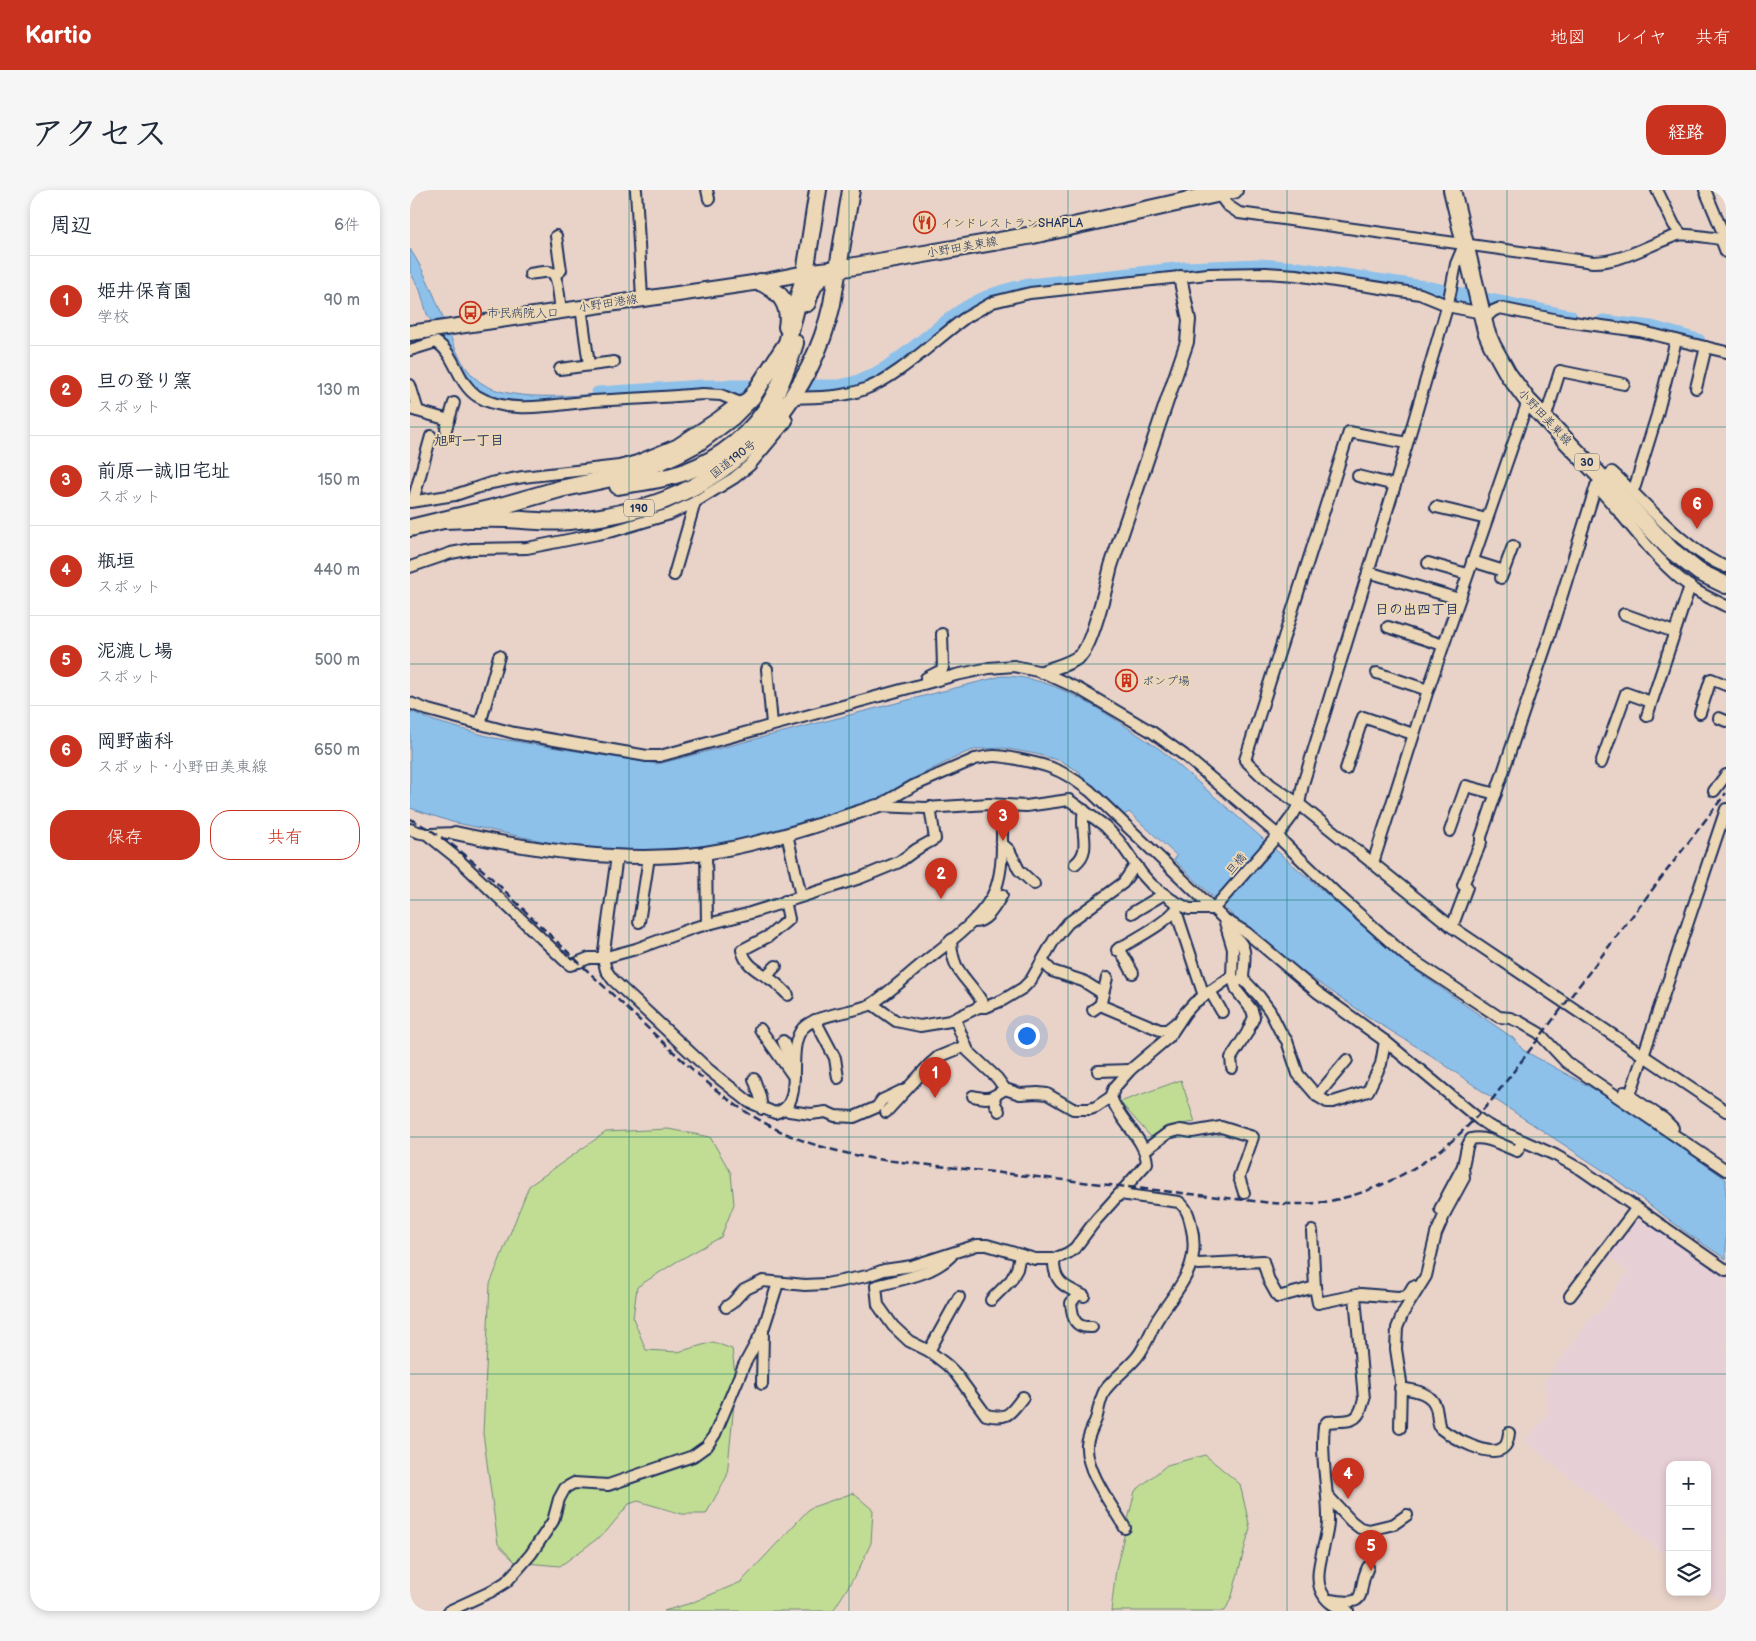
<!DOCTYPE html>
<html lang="ja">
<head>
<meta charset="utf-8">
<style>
  :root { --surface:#fff; --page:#f6f6f7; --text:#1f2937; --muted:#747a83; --line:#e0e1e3; --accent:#c8321e }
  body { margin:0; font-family:"Balsamiq Sans","Klee One",sans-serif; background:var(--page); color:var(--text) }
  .controls { position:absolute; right:15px; bottom:15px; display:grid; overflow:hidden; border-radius:10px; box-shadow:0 2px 8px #0003 }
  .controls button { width:45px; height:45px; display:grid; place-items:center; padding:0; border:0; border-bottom:1px solid var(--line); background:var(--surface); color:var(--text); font:25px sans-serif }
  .you { position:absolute; left:616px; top:845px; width:18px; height:18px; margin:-12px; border:4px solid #fff; border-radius:50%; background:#1a73e8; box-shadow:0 0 0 8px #1a73e833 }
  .badge { display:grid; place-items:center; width:32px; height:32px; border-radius:50%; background:var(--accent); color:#fff; font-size:16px; font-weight:700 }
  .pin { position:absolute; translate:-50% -41px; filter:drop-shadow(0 1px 2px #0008) }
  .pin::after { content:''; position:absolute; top:26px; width:18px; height:15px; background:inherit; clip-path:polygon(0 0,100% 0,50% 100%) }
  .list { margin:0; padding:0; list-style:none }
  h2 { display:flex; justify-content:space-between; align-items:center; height:65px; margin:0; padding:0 20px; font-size:21px }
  h2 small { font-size:16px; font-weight:400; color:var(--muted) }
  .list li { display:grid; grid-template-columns:32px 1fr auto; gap:15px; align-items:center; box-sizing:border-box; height:90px; padding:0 20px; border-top:1px solid var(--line) }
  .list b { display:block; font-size:19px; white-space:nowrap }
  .list p { margin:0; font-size:16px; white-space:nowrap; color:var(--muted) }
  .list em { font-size:16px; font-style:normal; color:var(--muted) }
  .actions { display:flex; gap:10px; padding:15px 20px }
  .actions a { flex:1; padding:11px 0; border:1px solid var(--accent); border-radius:20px; text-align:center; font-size:18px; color:var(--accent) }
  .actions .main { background:var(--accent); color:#fff }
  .icon { flex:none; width:28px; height:28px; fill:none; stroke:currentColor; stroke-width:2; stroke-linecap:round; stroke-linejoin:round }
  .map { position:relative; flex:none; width:1316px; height:1421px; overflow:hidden; border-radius:20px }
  header { display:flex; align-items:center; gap:30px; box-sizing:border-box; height:70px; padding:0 25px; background:var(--accent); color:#fff }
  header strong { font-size:24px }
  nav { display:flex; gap:28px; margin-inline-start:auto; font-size:18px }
  .intro { display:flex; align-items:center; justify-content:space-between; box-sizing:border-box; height:120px; padding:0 30px }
  h1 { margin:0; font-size:35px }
  .button { padding:12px 22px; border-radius:20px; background:var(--accent); color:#fff; font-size:18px; font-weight:700 }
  main { display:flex; gap:30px; padding:0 30px }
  aside { flex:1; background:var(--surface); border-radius:20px; box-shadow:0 2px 8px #0003 }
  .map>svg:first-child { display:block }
</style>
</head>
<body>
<header>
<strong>Kartio</strong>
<nav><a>地図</a><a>レイヤ</a><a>共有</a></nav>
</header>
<div class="intro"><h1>アクセス</h1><a class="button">経路</a></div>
<main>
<aside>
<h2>周辺<small>6件</small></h2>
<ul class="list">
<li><span class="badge">1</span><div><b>姫井保育園</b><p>学校</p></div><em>90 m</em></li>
<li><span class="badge">2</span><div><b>旦の登り窯</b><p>スポット</p></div><em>130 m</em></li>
<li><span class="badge">3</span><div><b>前原一誠旧宅址</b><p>スポット</p></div><em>150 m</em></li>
<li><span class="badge">4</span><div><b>瓶垣</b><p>スポット</p></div><em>440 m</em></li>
<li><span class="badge">5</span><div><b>泥漉し場</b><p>スポット</p></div><em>500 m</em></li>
<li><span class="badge">6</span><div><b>岡野歯科</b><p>スポット · 小野田美東線</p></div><em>650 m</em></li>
</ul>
<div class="actions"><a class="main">保存</a><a>共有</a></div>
</aside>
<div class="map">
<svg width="1316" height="1421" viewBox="0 0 1316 1421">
  <rect width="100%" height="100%" fill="#e9d3c9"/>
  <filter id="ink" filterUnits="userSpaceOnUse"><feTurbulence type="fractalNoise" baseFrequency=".02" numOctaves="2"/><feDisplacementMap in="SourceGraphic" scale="10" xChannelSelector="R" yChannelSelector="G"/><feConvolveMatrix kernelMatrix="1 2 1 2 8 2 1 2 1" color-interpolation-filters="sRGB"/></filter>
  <g filter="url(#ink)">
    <path fill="#e7cfd6" d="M1224 1030H1233L1316 1087V1421H1305L1312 1412 1297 1400V1275H1260V1369L1115 1251 1138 1224 1137 1204 1133 1193 1185 1122 1188 1125 1217 1082 1198 1065Z"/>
    <g fill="#c1dd94" stroke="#6e8679">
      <path d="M771 890 785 932 756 936 741 947 710 912Z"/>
      <path d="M258 939 300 947 321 983 324 1014 311 1047 266 1072 227 1097 223 1128 236 1160 268 1162 303 1152 322 1159 326 1193 317 1286 296 1324H272L228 1311 219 1314 195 1343 150 1376 105 1372 88 1354 73 1243 80 1094 119 996 196 942Z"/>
      <path d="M795 1265 830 1294 840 1338 822 1406 815 1421H701L706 1379 725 1301 757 1275Z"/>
      <path d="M443 1303 463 1320 461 1353 448 1381 423 1421H254L281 1413 331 1392 400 1318Z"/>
    </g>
    <g fill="#8dc1ea" stroke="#5f87b2">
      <path d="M0 59C17 85 27 112 38 141 45 158 51 174 64 187 92 216 170 204 207 203L114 213 95 211 68 203 59 195 17 124 10 100 0 82Z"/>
      <path d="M592 486C648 485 705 530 751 560L999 776 1103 848 1113 860 1198 907 1316 989V1069L1277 1043 1200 985 1075 903 1022 866 963 830 854 755 764 670 767 666 719 622 714 625 684 597 671 588 670 582 651 571 626 564 593 558 568 559 557 562 500 590 468 609 395 634 307 655 277 659 253 661 165 658 42 632 0 618V521L24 531 84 548 248 574Z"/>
    </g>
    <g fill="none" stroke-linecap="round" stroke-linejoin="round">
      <g stroke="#8dc1ea" stroke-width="15">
        <path d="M1193 132 1241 138 1288 151"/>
        <path d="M188 204 293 197H430C480 188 511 148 552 121 572 108 594 100 619 96L775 79 849 76 887 79 1021 99 1160 127"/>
      </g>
      <defs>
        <g id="minor">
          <path d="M226 0 232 108"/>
          <path d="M297 0 299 9"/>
          <path d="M1247 0 1264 35 1271 44"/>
          <path d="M1295 0 1313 43 1311 49 1316 62"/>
          <path d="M808 3 817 15 829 23 1183 72C1214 72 1239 54 1268 45 1275 43 1302 48 1311 49"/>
          <path d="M120 84C126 83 135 81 140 82 149 84 149 112 151 120"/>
          <path d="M145 85 151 80 146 46"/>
          <path d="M171 117 179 175"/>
          <path d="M1073 130 1083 121 1090 118 1148 130 1229 141 1316 162"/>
          <path d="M0 160 26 152C46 164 47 193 67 206 100 226 147 214 183 211 220 209 257 207 293 204L311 205 328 212"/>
          <path d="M150 179 204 172"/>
          <path d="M0 195 8 221"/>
          <path d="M1286 198 1296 157"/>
          <path d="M382 208C406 207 432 208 455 199 487 188 526 149 555 128L583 112 620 103 798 84 856 83 886 85 1010 104 1042 117 1072 123"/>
          <path d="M0 219 39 230"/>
          <path d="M1135 229 1150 181 1214 194"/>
          <path d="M36 239 44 213"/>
          <path d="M997 253 939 242 835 570 861 595 889 614 1042 737 1316 921"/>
          <path d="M948 286 985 295"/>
          <path d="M1186 296C1218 329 1244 371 1282 398 1292 405 1304 410 1316 416"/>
          <path d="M1222 300 1225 296 1247 225 1266 150"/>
          <path d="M3 311 21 246"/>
          <path d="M0 312 45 305 81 293 113 287 209 276 227 271 266 255 307 228 328 212"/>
          <path d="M1026 317 1077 329"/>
          <path d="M1062 371 1094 381"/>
          <path d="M1018 373 1057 384"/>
          <path d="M0 377 41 363 62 359 117 358 203 341 260 324 285 312 324 288 340 275 377 231 373 221"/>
          <path d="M958 382 1049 409"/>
          <path d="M264 385 285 312"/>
          <path d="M1091 388 1103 356"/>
          <path d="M1214 424 1264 442"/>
          <path d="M978 437 1033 455"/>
          <path d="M357 479 362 534"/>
          <path d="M967 483 1018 500"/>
          <path d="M516 488 532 480 533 477 532 444"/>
          <path d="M0 513 18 520 104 543 237 566H250L546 485 579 478 604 476 632 482 669 499 742 542 774 565 868 645 872 651 929 706 995 765 1089 827 1100 828 1110 832 1129 843 1156 872 1316 980"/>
          <path d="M1290 523 1301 489 1316 495"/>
          <path d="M1237 526 1280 396"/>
          <path d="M1309 528 1316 531"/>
          <path d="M70 534 89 466"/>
          <path d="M1191 573 1216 503 1241 512"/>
          <path d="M936 579 953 527 1003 544"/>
          <path d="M1304 601 1316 585"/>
          <path d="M467 616 516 618 579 614 616 616 659 610 695 636 709 651 732 684 742 695 762 710 779 719H803L806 716 868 645 883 625 889 614 893 594 985 295 1038 114 1046 74 1054 55"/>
          <path d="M468 616 503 596 565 569C571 568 577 566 584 566 595 566 634 574 644 579 658 584 669 593 680 601L814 729 837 743 907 802 975 851 1070 930 1079 936 1145 965 1172 980 1316 1080"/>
          <path d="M0 639C15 647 28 643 45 643"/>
          <path d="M1040 641 1056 596 1086 604"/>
          <path d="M377 644 391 706"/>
          <path d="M18 645 48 669 153 769 160 775 164 774"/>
          <path d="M591 653 599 660 609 680 624 694"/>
          <path d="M296 663 297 734"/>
          <path d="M207 666 193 768 196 780 203 790 299 880 339 912 365 923C368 922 373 920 375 918 392 904 376 856 393 838 406 824 443 823 462 814 479 802 496 787 512 774 536 754 575 728 586 698 595 672 591 643 592 615"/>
          <path d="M963 673 1018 500 1118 211"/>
          <path d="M665 674C683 660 669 641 674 620"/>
          <path d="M375 711 379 729 359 746 332 760C336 776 347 780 360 789 367 793 372 799 378 805"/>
          <path d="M766 721 794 806"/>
          <path d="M722 723 754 704"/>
          <path d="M814 729 823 759 822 786 827 801 842 820 844 827 837 843 821 868 822 878"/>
          <path d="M229 732 239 667"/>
          <path d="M563 732C577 733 585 716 592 705"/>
          <path d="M1042 737 1057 697 1053 695 1071 652V647L1138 450 1186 296 1202 282C1235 312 1275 361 1316 377"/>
          <path d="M819 739C822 745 826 747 830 752 838 761 833 778 833 789"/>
          <path d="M541 750C542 784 557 786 572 812L569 817"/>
          <path d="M709 758 723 783"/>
          <path d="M707 760C726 748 756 734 769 716"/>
          <path d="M632 771 642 781 673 791 692 803"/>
          <path d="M169 772 179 768H193L226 759 283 738 337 724 450 688 489 672 507 659 525 649 520 617"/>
          <path d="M356 786 366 776"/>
          <path d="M824 792 833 789 849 806 860 821 870 841 877 851 888 884 907 906 917 912H923L958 901 971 874 975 851"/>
          <path d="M800 801 812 822"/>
          <path d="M462 814 486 831 510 836 540 831 569 817H576L593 810 613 798 621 790 644 750 658 733 713 693 722 680 727 676"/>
          <path d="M690 815 750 840H757L766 833"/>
          <path d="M683 820 690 815 691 812 697 788"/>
          <path d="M545 829 558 861 587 888 595 899 610 904 628 903 637 904 663 919H680L686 917 701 907 705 897 720 880 759 847 775 823 784 813 822 786"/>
          <path d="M405 830 425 868 428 888"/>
          <path d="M350 839 384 887"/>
          <path d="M373 851 378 863 384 870"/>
          <path d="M688 881 720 880"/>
          <path d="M344 889 350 906 352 919"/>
          <path d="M1214 902 1254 929 1263 938"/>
          <path d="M1220 905 1316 619"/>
          <path d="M563 906C580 910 581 908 595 899"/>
          <path d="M907 906 937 870"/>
          <path d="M584 907 585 914 589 921"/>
          <path d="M375 918 379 921 401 924 416 922 425 926 444 927 467 917 472 910 491 901H495"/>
          <path d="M476 922 520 874 528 867 555 856"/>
          <path d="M735 960 758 943 770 940 782 942 811 937 843 947 829 987 834 1003"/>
          <path d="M710 1004 769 1012C777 1018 779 1026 781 1035 792 1078 767 1098 747 1130 740 1142 736 1156 727 1167 717 1179 704 1188 695 1200 690 1209 689 1217 687 1226 684 1236 678 1244 677 1255 675 1280 703 1317 715 1338"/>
          <path d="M1030 1019 1053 976"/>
          <path d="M902 1041 905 1097 908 1113 951 1104 988 1107 997 1106 1003 1096"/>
          <path d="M541 1066C522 1085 491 1089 466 1096L468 1115 483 1136 499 1151 519 1161 537 1175 546 1184 576 1225C599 1230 600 1223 613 1207"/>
          <path d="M644 1069C643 1093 655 1097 674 1106"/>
          <path d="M782 1072 789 1074 853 1071 859 1091 868 1107 905 1097"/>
          <path d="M668 1104 661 1113C663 1129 664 1138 682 1137"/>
          <path d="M1160 1106 1226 1019"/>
          <path d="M581 1110 601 1090 607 1079 610 1065"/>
          <path d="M316 1117 322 1113 334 1100 353 1091 395 1095 416 1094 457 1086 474 1080 502 1076 567 1055H577L625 1069H644L658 1063 665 1058 686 1030 737 973C735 948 709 931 701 907"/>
          <path d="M519 1161 549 1107"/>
          <path d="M352 1194 353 1141"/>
          <path d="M990 1198C1004 1200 1022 1202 1026 1218 1028 1224 1027 1231 1030 1238 1041 1247 1082 1270 1094 1257 1098 1254 1098 1248 1099 1243"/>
          <path d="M990 1238 991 1192 986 1159 987 1138 993 1123 1016 1086 1026 1044 1036 1021 1054 988 1053 976 1057 957 1061 949C1076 945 1093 956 1107 961L1113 951"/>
          <path d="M918 1306 941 1331 950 1338 959 1340 984 1334 997 1325"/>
          <path d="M920 1410C962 1417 945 1403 958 1377"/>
          <path d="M39 1421 80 1402 96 1392 108 1379 121 1364 143 1331 149 1309 155 1298 164 1293 198 1295 283 1266 297 1256 305 1244 334 1175 353 1140 368 1093"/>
          <path d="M938 1421C925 1417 915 1412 910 1398 904 1381 917 1351 918 1333 919 1301 910 1268 914 1236L917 1232C940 1229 948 1236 954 1209L945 1106"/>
        </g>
        <g id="tertiary">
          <path d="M632 482C645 477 661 474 671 465 682 454 697 393 701 376L777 152 779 130 770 87"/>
          <path d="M45 643C124 660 214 674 295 663 354 654 411 634 467 616"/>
        </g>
        <path id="secondary" d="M0 143 350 92 395 83"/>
        <g id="primary">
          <path d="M1042 0 1076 141 1082 155 1098 184 1118 211 1261 360 1289 382 1316 395"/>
          <path d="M395 83 428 79 623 45 824 0"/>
        </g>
        <g id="trunk">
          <path d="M350 92C370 101 381 115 377 137"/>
          <path d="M397 113C403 92 407 87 428 79"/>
          <path d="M208 296C230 292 253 290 275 282 311 269 343 243 362 210 372 193 379 172 385 153"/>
          <path d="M34 330C55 329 77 328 98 329 118 330 139 333 159 331 191 328 224 322 255 310 339 277 402 203 422 114L441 0"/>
          <path d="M0 338 87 317 150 299 211 286 231 280 267 264 286 254 322 227 342 207 377 153 395 83 408 0"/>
        </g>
      </defs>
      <use href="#minor" stroke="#1b2f5e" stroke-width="14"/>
      <use href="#tertiary" stroke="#1b2f5e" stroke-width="16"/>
      <use href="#secondary" stroke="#1b2f5e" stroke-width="18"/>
      <use href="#primary" stroke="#1b2f5e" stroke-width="20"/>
      <use href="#trunk" stroke="#1b2f5e" stroke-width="20"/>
      <use href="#minor" stroke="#ecd8b6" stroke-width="10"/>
      <use href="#tertiary" stroke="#ecd8b6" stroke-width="12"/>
      <use href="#secondary" stroke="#ecd8b6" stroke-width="14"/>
      <use href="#primary" stroke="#ecd8b6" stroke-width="16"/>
      <use href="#trunk" stroke="#ecd8b6" stroke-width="16"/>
      <path stroke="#1b2f5e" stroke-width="2.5" stroke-dasharray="8 4" stroke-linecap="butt" d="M0 629C46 651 84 690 120 726 161 765 202 804 243 843 276 873 309 907 348 929 386 952 422 961 465 969L862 1013C872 1014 883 1014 893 1014 944 1012 997 987 1037 955 1053 942 1067 926 1081 911L1316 603"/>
    </g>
  </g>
  <path fill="none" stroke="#0f766e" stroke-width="1" stroke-opacity="0.55" d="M219 0V1421M439 0V1421M658 0V1421M877 0V1421M1097 0V1421M0 237H1316M0 474H1316M0 710H1316M0 947H1316M0 1184H1316"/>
  <defs>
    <symbol id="restaurant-ring" viewBox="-11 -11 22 22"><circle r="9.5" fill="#ecd8b6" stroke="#c8321e" stroke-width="1.5"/><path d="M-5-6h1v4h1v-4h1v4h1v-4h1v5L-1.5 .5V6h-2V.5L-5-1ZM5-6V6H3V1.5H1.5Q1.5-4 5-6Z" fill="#c8321e"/></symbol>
    <symbol id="bus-ring" viewBox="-11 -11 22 22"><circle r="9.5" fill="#ecd8b6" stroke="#c8321e" stroke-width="1.5"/><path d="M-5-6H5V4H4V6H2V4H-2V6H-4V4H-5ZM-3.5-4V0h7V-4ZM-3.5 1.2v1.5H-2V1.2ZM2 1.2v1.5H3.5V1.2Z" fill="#c8321e"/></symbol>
    <symbol id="building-ring" viewBox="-11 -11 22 22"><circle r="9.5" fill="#ecd8b6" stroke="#c8321e" stroke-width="1.5"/><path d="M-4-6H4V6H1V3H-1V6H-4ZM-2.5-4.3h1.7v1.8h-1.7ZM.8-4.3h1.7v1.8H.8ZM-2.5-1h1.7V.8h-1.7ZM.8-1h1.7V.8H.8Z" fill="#c8321e"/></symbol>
  </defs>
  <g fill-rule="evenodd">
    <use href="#restaurant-ring" x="502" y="20" width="25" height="25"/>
    <use href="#bus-ring" x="48" y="110" width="25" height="25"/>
    <use href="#building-ring" x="704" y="478" width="25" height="25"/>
  </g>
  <g text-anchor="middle" stroke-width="4" stroke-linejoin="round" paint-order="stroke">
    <g fill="#ecd8b6" stroke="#5a6278" stroke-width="1">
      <rect x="1164.5" y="263.5" width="25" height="17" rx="4"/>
      <rect x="214" y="309.5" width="30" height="17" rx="4"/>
    </g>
    <g font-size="11" font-weight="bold" fill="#1b2f5e">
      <text x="1177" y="276">30</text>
      <text x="229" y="322">190</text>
    </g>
    <g font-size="12" fill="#1b2f5e" stroke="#ecd8b6" text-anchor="start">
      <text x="531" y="37">インドレストランSHAPLA</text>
      <text x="77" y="127">市民病院入口</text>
      <text x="732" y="495">ポンプ場</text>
    </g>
    <g font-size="12" fill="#1b2f5e" stroke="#ecd8b6">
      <text transform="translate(552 57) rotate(-10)" y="4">小野田美東線</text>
      <text transform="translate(198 113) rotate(-9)" y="4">小野田港線</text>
      <text transform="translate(1135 227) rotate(47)" y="4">小野田美東線</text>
      <text transform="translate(323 269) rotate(-38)" y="4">国道190号</text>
      <text transform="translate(826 674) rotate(-49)" y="4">旦橋</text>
    </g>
    <g font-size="14" font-weight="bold" fill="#1b2f5e" stroke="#ecd8b6">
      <text x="59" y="255">旭町一丁目</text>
      <text x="1007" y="424">日の出四丁目</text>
    </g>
  </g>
</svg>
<div class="controls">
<button>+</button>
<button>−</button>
<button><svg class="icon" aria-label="layers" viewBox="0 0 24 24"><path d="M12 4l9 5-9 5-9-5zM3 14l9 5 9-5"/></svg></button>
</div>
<div class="you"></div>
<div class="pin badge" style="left:525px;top:908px">1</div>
<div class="pin badge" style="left:531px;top:709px">2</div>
<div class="pin badge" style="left:593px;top:651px">3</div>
<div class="pin badge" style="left:938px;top:1309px">4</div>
<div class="pin badge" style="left:961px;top:1381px">5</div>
<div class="pin badge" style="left:1287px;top:339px">6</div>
</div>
</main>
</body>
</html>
